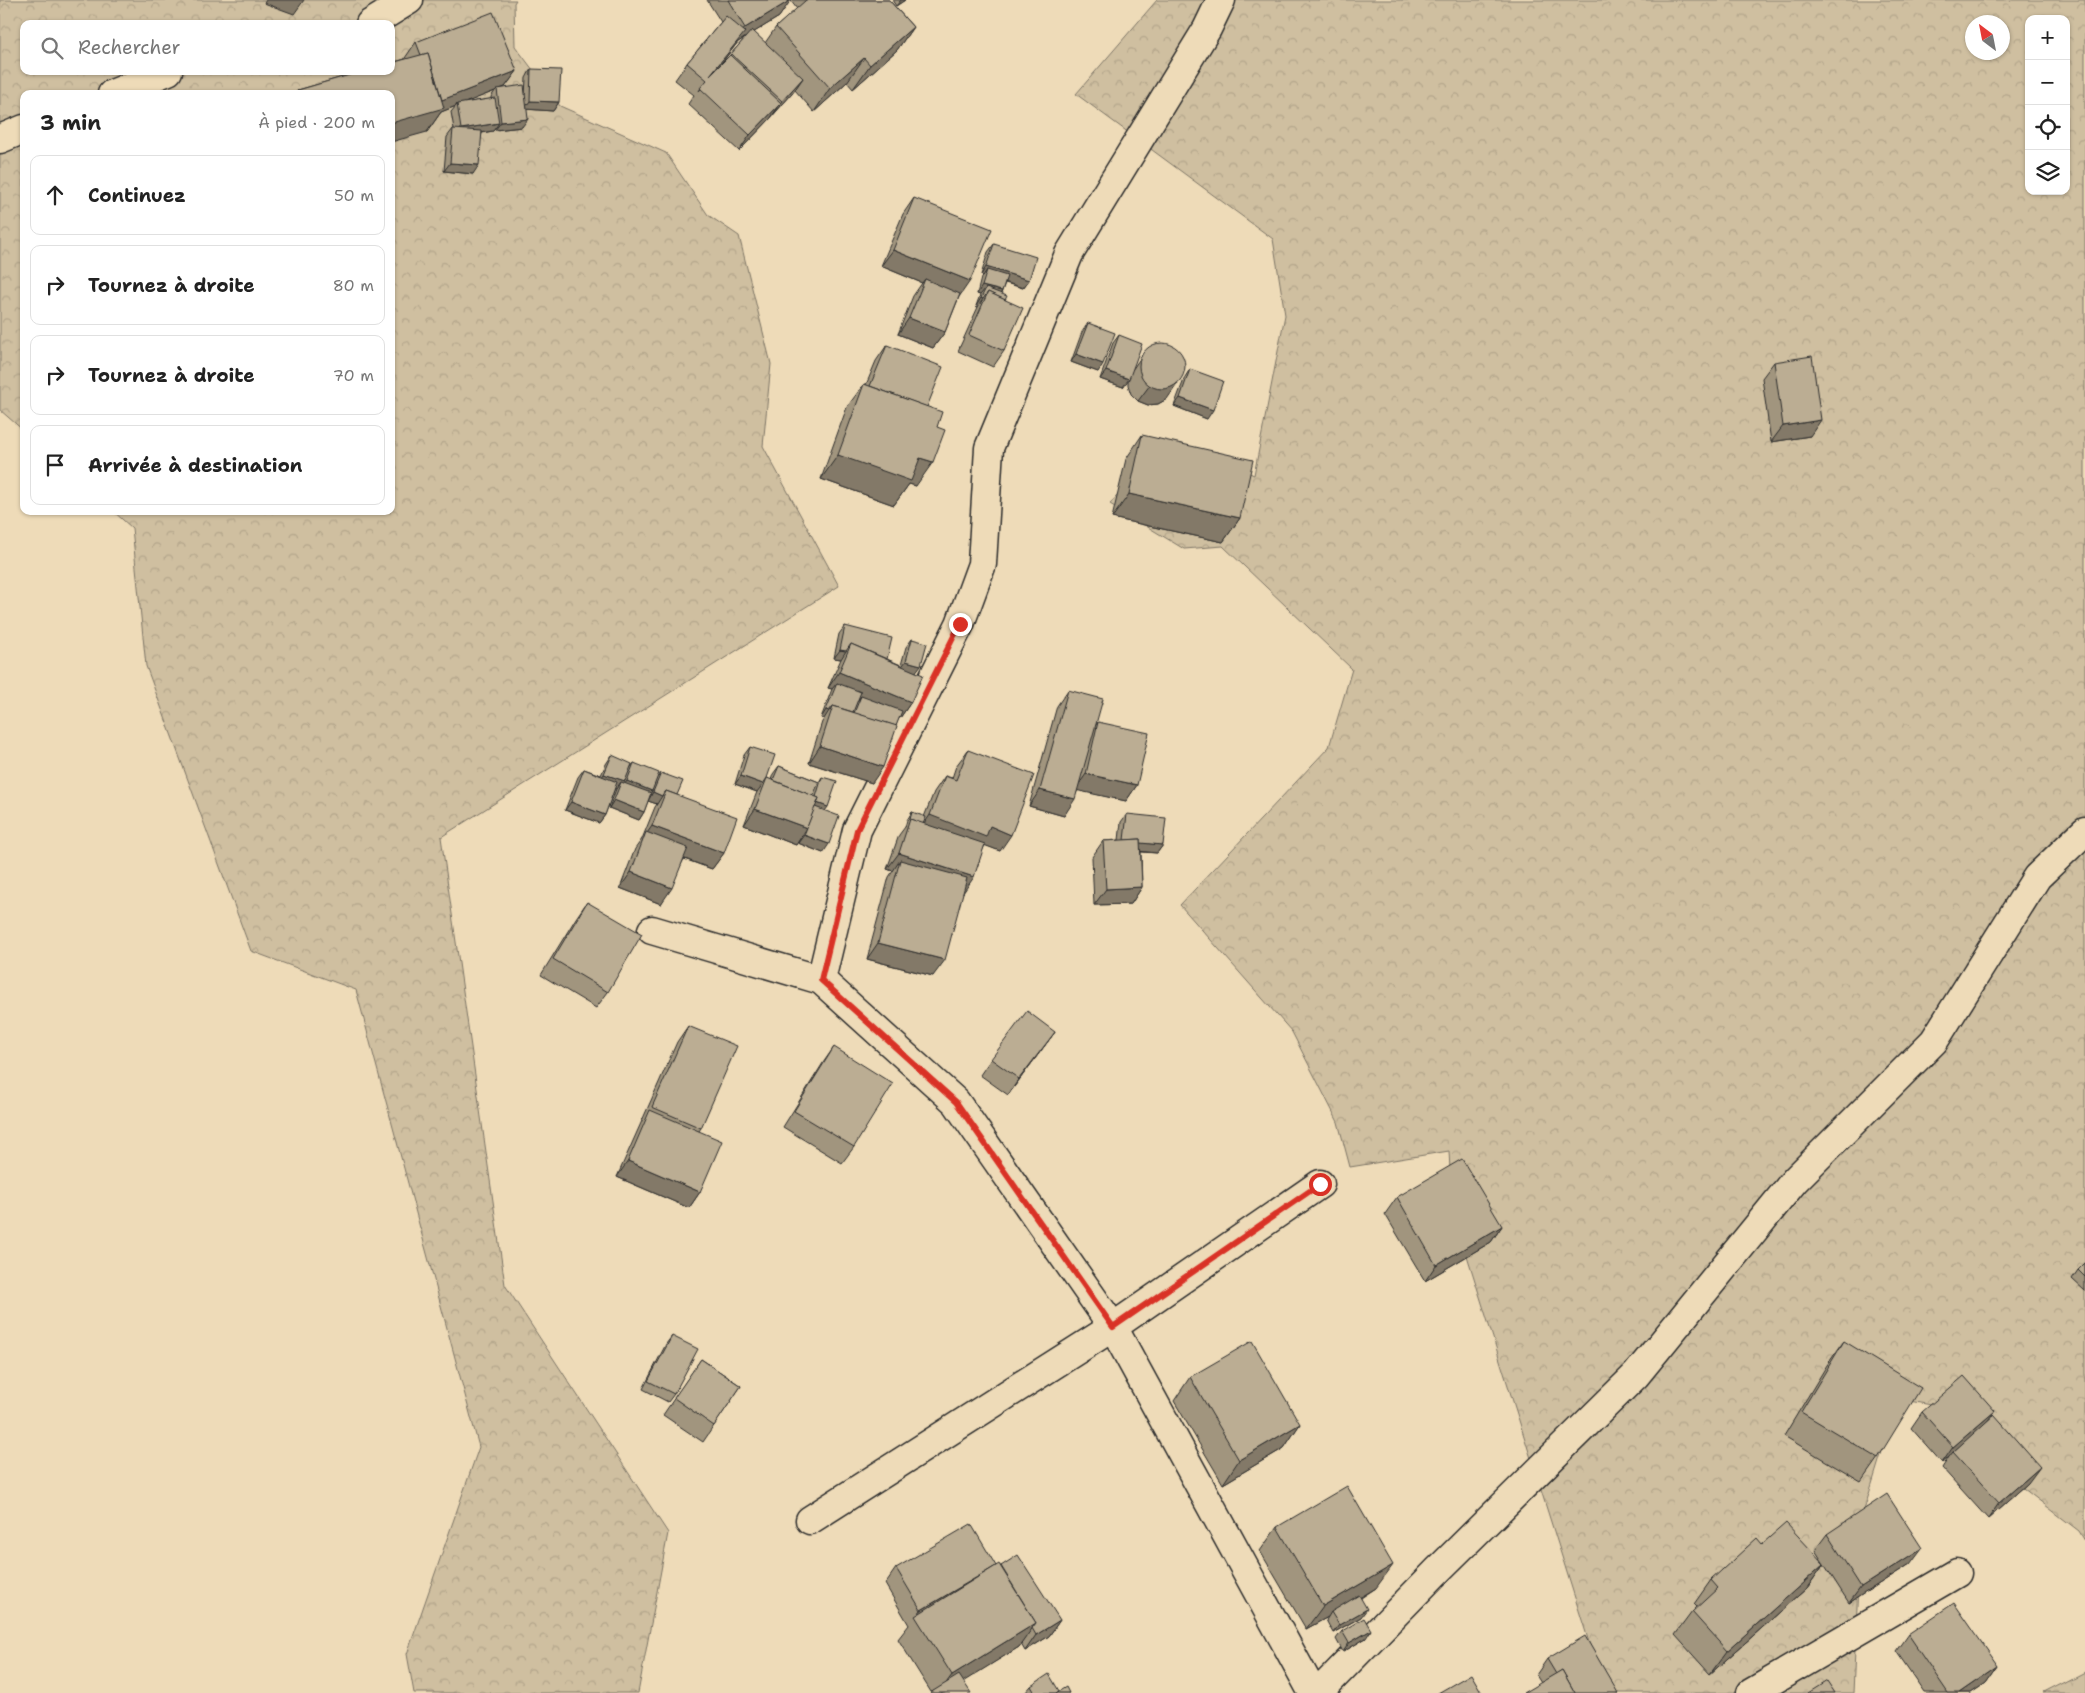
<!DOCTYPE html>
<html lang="fr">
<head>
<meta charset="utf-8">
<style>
  :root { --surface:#fff; --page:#f2f2f2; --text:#222; --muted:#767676; --line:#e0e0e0 }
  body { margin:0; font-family:"Shantell Sans",sans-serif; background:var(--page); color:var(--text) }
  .controls { position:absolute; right:15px; top:15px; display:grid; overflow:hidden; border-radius:10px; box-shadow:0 1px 4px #0004 }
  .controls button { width:45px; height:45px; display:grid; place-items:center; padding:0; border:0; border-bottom:1px solid var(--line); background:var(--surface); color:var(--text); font:25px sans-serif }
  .compass { position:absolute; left:1965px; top:15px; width:45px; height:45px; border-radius:50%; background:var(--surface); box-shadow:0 1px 4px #0004; rotate:328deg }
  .stop { position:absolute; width:15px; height:15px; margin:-11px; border:4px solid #d93025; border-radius:50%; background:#fff }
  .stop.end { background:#d93025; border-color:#fff; box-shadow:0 1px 5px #0008 }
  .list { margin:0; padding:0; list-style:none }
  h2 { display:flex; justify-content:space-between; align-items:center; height:65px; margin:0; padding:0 20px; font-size:21px }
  h2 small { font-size:16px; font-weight:400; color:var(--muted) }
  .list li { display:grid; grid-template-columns:32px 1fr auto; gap:15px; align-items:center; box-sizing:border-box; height:80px; margin:0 10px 10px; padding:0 10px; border:1px solid var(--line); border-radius:10px }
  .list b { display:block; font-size:19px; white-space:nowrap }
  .list em { font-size:16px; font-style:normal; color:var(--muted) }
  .icon { flex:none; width:28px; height:28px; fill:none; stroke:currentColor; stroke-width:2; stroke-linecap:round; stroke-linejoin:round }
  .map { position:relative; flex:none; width:2085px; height:1693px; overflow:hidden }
  .search { position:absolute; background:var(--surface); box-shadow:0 1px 4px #0004; left:20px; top:20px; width:375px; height:55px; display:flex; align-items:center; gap:12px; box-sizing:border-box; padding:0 18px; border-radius:10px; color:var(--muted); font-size:19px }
  .panel { position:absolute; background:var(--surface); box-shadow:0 1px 4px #0004; left:20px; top:90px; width:375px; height:425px; border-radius:10px }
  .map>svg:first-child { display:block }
</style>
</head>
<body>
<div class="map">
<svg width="2085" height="1693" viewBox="0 0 2085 1693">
  <defs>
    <pattern id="forest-crowns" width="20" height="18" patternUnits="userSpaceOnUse" patternTransform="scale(1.25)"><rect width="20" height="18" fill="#cfbfa0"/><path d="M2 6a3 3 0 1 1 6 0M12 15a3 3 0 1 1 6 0" fill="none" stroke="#b2a48a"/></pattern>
  </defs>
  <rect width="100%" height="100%" fill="#eedbb8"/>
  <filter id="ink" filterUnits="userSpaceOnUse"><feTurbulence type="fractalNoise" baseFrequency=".02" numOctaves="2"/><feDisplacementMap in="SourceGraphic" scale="10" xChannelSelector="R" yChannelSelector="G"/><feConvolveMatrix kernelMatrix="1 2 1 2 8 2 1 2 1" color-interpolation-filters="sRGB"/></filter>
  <g filter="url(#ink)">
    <g fill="url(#forest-crowns)" stroke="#7d7566" fill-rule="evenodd">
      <path d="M0 0H516L514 3 515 46 560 106 666 153 708 215 739 236 771 364 763 446 839 586 441 837 505 1285 668 1533 638 1693H414L407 1654 479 1447 356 990 251 951 146 666 132 528 113 511H391V94H24V431L0 410ZM24 24H391V71H24Z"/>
      <path d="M1157 0H2085V1541L2079 1531 1985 1459 1954 1409 1898 1399 1861 1520 1853 1693H1605L1452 1208 1449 1151 1350 1167 1338 1122 1292 1032 1180 905 1329 747 1352 669 1223 546 1184 549 1110 504 1135 475 1219 459 1254 475 1285 315 1273 239 1076 94ZM2029 19H2066V191H2029ZM1972 22H2002V52H1972Z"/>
      <path d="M2085 1672V1693H2044Z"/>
    </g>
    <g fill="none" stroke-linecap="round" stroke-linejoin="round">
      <defs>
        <g id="minor">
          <path d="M370 24 409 0"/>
          <path d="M112 94 168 71"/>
          <path d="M0 139 24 129"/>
          <path d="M652 930 821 980 956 1102 1113 1327 1313 1693"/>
          <path d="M821 980 857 830 960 624 982 564 989 448 1069 254 1207 29 1221 0"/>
          <path d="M810 1520 1113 1327 1320 1184"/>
          <path d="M1318 1693 1438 1570 1636 1375 1795 1180 1934 1041 2037 877 2085 831"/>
          <path d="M1751 1693 1957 1573"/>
        </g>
      </defs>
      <use href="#minor" stroke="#2b2b2b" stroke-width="31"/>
      <use href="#minor" stroke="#eedbb8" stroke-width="28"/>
    </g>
    <g fill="#a1957e" stroke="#2b2b2b" fill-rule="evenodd">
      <path d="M707 0H790L779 17 754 32 765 43 776 27 797 9 791 1 792 0H889L913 27 897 50 853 89 847 82 814 112 795 90 770 119 739 151 688 104 694 95 675 80 687 63 721 22ZM746 37 730 55 720 65 738 42Z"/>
      <path d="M892 0H905L896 6Z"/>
      <path d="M416 42 517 71 505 87 501 88 525 95 526 78 531 69 559 102 553 111 526 109 522 127 495 130V129L493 131 482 133 473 174 444 171 447 137 453 129H454L451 112 456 106 441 112 427 132 391 94H295L298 90 405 59V58ZM495 91 491 97V99L463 103Z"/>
      <path d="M914 198 959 297 945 332 933 348 898 334 913 296 922 283 881 266 903 214Z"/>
      <path d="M994 244 1029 280 1023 288 1005 283 1002 291 1001 294 1005 300 1004 351 993 367 958 351 978 307 976 306 980 295 977 294 981 278 983 276 981 275 988 252Z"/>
      <path d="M1088 323 1098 372 1071 362 1082 332Z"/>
      <path d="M1119 335 1132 370 1146 350 1167 399 1158 404 1148 405 1138 401 1131 394 1128 385V379L1123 387 1100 379 1113 343Z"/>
      <path d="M887 345 927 407 916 486 909 484 894 505 821 479 847 407 864 384 866 385 876 361Z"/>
      <path d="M1774 362 1810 436 1771 442 1762 378Z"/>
      <path d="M1190 369 1207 419 1174 406 1185 377Z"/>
      <path d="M1142 435 1240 518 1223 542 1112 518 1126 459Z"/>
      <path d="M845 626 887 659 901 665 906 647 912 639 916 672 911 702 900 718H899L872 783 809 763 822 722 824 719 821 718 832 689 828 688 841 659 834 658 839 634Z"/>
      <path d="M1068 690 1095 726 1098 722 1137 785 1126 801 1078 790 1064 816 1029 806 1057 706Z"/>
      <path d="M750 747 767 778 771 780 773 774 779 766 819 782 822 777 825 811 823 853 798 843 800 838 796 845 744 825 757 792 735 784 744 755Z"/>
      <path d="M968 750 1000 851 985 845 963 892 933 976 867 959 889 877 893 871 887 869 899 835 905 827 907 820 912 812 924 817 934 792 945 776 952 778 956 766Z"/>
      <path d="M612 755 630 768 634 763 658 777 661 773 677 795 724 853 712 869 684 859 661 904 620 888 635 849 642 839 655 807 657 804 648 801 644 812 639 820 609 808 616 789 615 788 605 815 599 823 565 810 578 777 584 769 601 775 606 764Z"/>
      <path d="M1127 814 1163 845 1157 853 1141 852 1142 887 1131 904 1094 905 1092 857 1103 841 1119 840 1121 822Z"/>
      <path d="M587 902 608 992 596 1008 541 975 576 918Z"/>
      <path d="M688 1026 701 1128 699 1131 700 1192 689 1208 617 1177 677 1042Z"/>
      <path d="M1055 1032 1008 1095 980 1075 991 1059Z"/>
      <path d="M834 1047 854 1147 842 1163 783 1127 823 1063Z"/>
      <path d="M1397 1197 1502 1226 1491 1242 1425 1281 1385 1214Z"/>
      <path d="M2085 1263V1291L2072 1279 2078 1270Z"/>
      <path d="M672 1336 674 1394 668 1402 643 1389 666 1344Z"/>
      <path d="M1844 1341 1878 1458 1861 1482 1784 1436 1827 1365Z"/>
      <path d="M701 1359 741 1386 703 1442 663 1415Z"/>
      <path d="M1190 1377 1300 1424 1284 1448 1223 1484 1174 1401Z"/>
      <path d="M1922 1412 1989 1420 2028 1483 1988 1519 1942 1468 1949 1457 1942 1463 1911 1428Z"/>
      <path d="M1277 1527 1376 1588 1361 1598V1617L1333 1633 1326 1620 1328 1617 1306 1629 1260 1551Z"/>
      <path d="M1827 1534 1910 1564 1849 1603 1815 1550Z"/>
      <path d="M1762 1544 1824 1564 1807 1588 1710 1674 1675 1635 1692 1612 1697 1607 1694 1604 1711 1580Z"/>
      <path d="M1001 1566 1060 1620 1049 1636 1025 1651 1021 1644 1019 1647 963 1681 931 1692 898 1639 909 1625 885 1584 896 1568Z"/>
      <path d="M1342 1631 1366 1638 1343 1652 1336 1639Z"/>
      <path d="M1908 1634 1998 1666 1986 1683 1971 1693H1925L1896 1651Z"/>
      <path d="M1547 1659 1618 1693 1541 1683 1536 1675Z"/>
      <path d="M1031 1686 1059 1691 1069 1693H1025Z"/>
    </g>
    <g fill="#837967" stroke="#2b2b2b">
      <path d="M266 0H304L294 14 264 3Z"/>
      <path d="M791 0 779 17 738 42 699 91 745 28Z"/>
      <path d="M901 0H905L896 6Z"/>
      <path d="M913 27 897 50 853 89 870 65Z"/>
      <path d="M864 58 847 82 814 112 830 88Z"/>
      <path d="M517 71 505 87 497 90V89L495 91 457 106V104L456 106 441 112 427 132 391 142V123L439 101Z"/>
      <path d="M803 78 792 94 771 117 782 101Z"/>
      <path d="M530 101 559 102 553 111 524 109Z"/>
      <path d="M781 103 770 119 739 151 750 135Z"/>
      <path d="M528 119 522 127 495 130 501 122Z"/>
      <path d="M499 123 493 131 455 137 461 129Z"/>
      <path d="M450 163 479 165 473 174 444 171Z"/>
      <path d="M893 250 970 281 959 297 925 279 922 283 881 266Z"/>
      <path d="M986 267 1029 280 1023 288 985 276 987 270 983 276 981 275Z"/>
      <path d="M982 286 1002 291 997 300 988 292 986 288 980 295 977 294Z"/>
      <path d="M981 298 983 299 978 307 976 306Z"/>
      <path d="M909 318 945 332 933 348 898 334Z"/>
      <path d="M1076 354 1103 364 1098 372 1071 362Z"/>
      <path d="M1106 371 1129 379 1123 387 1100 379Z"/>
      <path d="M1178 383 1167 399 1158 404 1148 405 1138 401 1150 385Z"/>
      <path d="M1180 398 1213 410 1207 419 1174 406Z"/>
      <path d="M1821 420 1810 436 1771 442 1783 426Z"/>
      <path d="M838 455 920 458 933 462 916 486 909 484 894 505 821 479Z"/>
      <path d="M1129 494 1240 518 1223 542 1112 518Z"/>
      <path d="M840 650 846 651 841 659 834 658Z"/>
      <path d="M906 661 921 665 915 673 900 669Z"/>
      <path d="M839 672 911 702 900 718 859 701 861 696 858 700 837 683 832 689 828 688Z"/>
      <path d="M826 710 829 711 824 719 821 718Z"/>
      <path d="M820 746 883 767 872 783 809 763Z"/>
      <path d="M604 774 625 781 619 790 621 782 616 789 598 782Z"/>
      <path d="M1086 774 1137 785 1126 801 1075 790Z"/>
      <path d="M741 776 763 784 757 792 735 784Z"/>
      <path d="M627 781 652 791 647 799 621 789Z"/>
      <path d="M1040 790 1075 799 1064 816 1029 806Z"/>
      <path d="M653 792 662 796 657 804 648 801Z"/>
      <path d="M614 800 644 812 639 820 609 808Z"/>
      <path d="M571 802 605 815 599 823 565 810Z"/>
      <path d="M814 802 828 807 822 815 813 812Z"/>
      <path d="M755 809 807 828 796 845 744 825Z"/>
      <path d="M930 815 990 826 1011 835 1000 851 981 844 922 827Z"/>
      <path d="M652 826 724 853 712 869 642 843 645 836Z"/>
      <path d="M804 835 829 844 823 853 798 843Z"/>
      <path d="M1124 841 1163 845 1157 853 1118 849Z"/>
      <path d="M899 853 974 877 963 893 900 860 893 871 887 869Z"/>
      <path d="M631 872 672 888 661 904 620 888Z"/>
      <path d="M1142 887 1131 904 1094 905 1106 889Z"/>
      <path d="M878 943 945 960 933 976 867 959Z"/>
      <path d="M1055 1032 1043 1048 1008 1095 1019 1079Z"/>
      <path d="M628 1161 700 1192 689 1208 617 1177Z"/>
      <path d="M1502 1226 1491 1242 1425 1281 1436 1265Z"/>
      <path d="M1995 1411 1983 1427 1953 1452 1949 1457 1942 1463 1953 1447Z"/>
      <path d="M1300 1424 1284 1448 1223 1484 1239 1460Z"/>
      <path d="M2040 1467 2028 1483 1988 1519 1999 1503Z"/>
      <path d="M1922 1548 1910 1564 1849 1603 1861 1587Z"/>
      <path d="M1824 1564 1807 1588 1710 1674 1727 1651Z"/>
      <path d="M1393 1565 1376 1588 1333 1614 1331 1612 1328 1617 1306 1629 1323 1606Z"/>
      <path d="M996 1566 916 1617 921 1610Z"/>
      <path d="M1367 1609 1361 1617 1333 1633 1339 1625Z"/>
      <path d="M1060 1620 1049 1636 1025 1651 1036 1635Z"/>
      <path d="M1036 1623 1019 1647 945 1693H939L952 1675Z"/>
      <path d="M1371 1630 1366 1638 1343 1652 1349 1643Z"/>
      <path d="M1998 1666 1986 1683 1971 1693H1959Z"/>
    </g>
    <g fill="#bbad93" stroke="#2b2b2b">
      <path d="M728 0H791L745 28Z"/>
      <path d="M806 0H889L913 27 870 65 864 58 830 88 776 27Z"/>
      <path d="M493 12 517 71 442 100 428 53 421 55 416 42Z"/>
      <path d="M726 16 745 32 710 75 730 55 781 103 750 135 700 88 707 80 687 63Z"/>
      <path d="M752 30 803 78 782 101 731 54Z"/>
      <path d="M428 53 444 108 391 123V94H299L298 90 363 71H391V63Z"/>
      <path d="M531 69 561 70 559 102 530 101Z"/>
      <path d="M524 85 528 119 501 122 497 89Z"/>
      <path d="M495 98 499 123 461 129 457 104Z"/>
      <path d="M453 129 482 131 479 165 450 163Z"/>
      <path d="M914 198 992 229 970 281 893 250Z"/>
      <path d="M994 244 1036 257 1029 280 986 267Z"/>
      <path d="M987 270 1007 276 1002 291 982 286Z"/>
      <path d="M925 279 960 294 945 332 909 318Z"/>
      <path d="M986 288 1007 296 1005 300 988 292 983 299 981 298Z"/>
      <path d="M988 292 1023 308 1004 351 969 335Z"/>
      <path d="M1088 323 1115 333 1103 364 1076 354Z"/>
      <path d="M1119 335 1142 344 1129 379 1106 371Z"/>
      <circle cx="1162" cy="366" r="23"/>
      <path d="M887 345 943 367 927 407 870 386Z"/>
      <path d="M1812 356 1821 420 1783 426 1774 362Z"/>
      <path d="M1190 369 1223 381 1213 410 1180 398Z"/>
      <path d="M864 384 942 412 937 427 945 430 933 462 920 458 911 481 838 455Z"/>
      <path d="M1142 435 1253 460 1240 518 1129 494Z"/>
      <path d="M845 626 892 638 887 659 851 644 846 651 840 650Z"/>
      <path d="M912 639 927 643 921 665 906 661Z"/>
      <path d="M851 644 923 675 911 702 839 672Z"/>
      <path d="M837 683 861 692 853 712 833 706 829 711 826 710Z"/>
      <path d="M1068 690 1103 699 1075 799 1040 790Z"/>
      <path d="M861 696 902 711 896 726 854 713Z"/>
      <path d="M833 706 897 726 883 767 820 746Z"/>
      <path d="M1098 722 1149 733 1137 785 1086 774Z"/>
      <path d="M750 747 775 755 767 778 763 784 741 776Z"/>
      <path d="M968 750 1034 775 1011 835 990 826 986 837 930 815 945 776 956 780Z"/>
      <path d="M612 755 632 764 625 781 604 774Z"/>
      <path d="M634 763 659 773 652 791 627 781Z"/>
      <path d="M779 766 819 782 813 796 773 780Z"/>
      <path d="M584 769 617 782 605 815 571 802Z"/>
      <path d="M661 773 683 781 677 795 666 791 662 796 653 792Z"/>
      <path d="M822 777 837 781 828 807 817 803 819 798 816 797Z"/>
      <path d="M767 778 819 798 807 828 755 809Z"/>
      <path d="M621 782 651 793 644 812 614 800Z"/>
      <path d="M666 791 737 817 724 853 652 826Z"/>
      <path d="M815 807 839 816 829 844 804 835Z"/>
      <path d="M912 812 926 817 923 824 910 819Z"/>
      <path d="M1127 814 1166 818 1163 845 1140 843V839L1124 840Z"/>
      <path d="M910 819 985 844 974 877 899 853Z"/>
      <path d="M646 832 688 848 672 888 631 872Z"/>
      <path d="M1140 839 1142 887 1106 889 1103 841Z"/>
      <path d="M900 860 967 878 945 960 878 943Z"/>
      <path d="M587 902 642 934 608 992 553 959Z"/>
      <path d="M1027 1011 1055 1032 1019 1079 991 1059Z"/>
      <path d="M688 1026 737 1046 701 1128 652 1107Z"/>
      <path d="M834 1047 893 1084 854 1147 794 1111Z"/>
      <path d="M650 1110 722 1141 700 1192 628 1161Z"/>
      <path d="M1462 1159 1502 1226 1436 1265 1397 1197Z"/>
      <path d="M2085 1263V1277L2078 1270Z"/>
      <path d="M672 1336 698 1349 674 1394 648 1381Z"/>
      <path d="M1252 1341 1300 1424 1239 1460 1190 1377Z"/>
      <path d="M1844 1341 1921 1388 1878 1458 1801 1412Z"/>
      <path d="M701 1359 741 1386 714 1426 674 1398Z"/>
      <path d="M1964 1376 1995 1411 1953 1447 1922 1412Z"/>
      <path d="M1994 1415 2040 1467 1999 1503 1953 1452Z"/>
      <path d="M1347 1486 1393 1565 1323 1606 1277 1527Z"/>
      <path d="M1887 1494 1922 1548 1861 1587 1827 1534Z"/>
      <path d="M1786 1523 1824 1564 1727 1651 1692 1612 1718 1588 1711 1580 1757 1538 1762 1544Z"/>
      <path d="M971 1524 996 1566 921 1610 896 1568Z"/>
      <path d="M1018 1555 1060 1620 1036 1635 1032 1628 1036 1623 1001 1566Z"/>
      <path d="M999 1564 1036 1623 952 1675 915 1616Z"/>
      <path d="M1359 1595 1367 1609 1339 1625 1331 1612Z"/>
      <path d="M1954 1603 1998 1666 1959 1693H1948L1908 1634Z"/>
      <path d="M1364 1618 1371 1630 1349 1643 1342 1631Z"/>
      <path d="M1585 1636 1618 1693H1575L1562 1670 1556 1674 1547 1659Z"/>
      <path d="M1562 1670 1575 1693H1523Z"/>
      <path d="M1049 1674 1059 1691 1056 1693H1035L1031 1686Z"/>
      <path d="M1471 1674 1482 1693H1438Z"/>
      <path d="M959 1675 971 1693H930Z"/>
      <path d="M1827 1681 1835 1693H1808Z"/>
      <path d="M1066 1687 1069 1693H1056Z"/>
    </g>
  </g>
  <g fill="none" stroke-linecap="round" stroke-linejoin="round" filter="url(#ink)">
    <path stroke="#d93025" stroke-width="6" d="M960 624 857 830 821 980 956 1102 1113 1327 1320 1184"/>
  </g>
</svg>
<div class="controls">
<button>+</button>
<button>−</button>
<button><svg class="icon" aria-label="locate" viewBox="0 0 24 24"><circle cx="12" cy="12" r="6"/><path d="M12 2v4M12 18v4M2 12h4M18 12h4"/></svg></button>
<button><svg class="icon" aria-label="layers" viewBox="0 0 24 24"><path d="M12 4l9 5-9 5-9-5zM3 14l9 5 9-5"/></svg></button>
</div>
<svg class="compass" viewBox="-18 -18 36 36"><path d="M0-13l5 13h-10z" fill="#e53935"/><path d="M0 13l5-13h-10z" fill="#767676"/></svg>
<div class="stop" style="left:1320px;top:1184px"></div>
<div class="stop end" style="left:960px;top:624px"></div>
<div class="search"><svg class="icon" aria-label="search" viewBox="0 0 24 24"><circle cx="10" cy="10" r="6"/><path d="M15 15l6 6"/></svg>Rechercher</div>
<section class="panel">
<h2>3 min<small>À pied · 200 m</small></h2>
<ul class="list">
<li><svg class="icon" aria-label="ahead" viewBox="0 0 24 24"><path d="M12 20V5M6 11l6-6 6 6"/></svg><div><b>Continuez</b></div><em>50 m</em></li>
<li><svg class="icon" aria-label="right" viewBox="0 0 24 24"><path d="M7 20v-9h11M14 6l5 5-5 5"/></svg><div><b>Tournez à droite</b></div><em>80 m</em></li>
<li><svg class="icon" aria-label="right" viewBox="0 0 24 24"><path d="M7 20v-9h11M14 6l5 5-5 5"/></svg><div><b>Tournez à droite</b></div><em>70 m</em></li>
<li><svg class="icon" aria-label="arrive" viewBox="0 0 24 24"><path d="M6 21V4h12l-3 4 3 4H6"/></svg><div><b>Arrivée à destination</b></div></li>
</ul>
</section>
</div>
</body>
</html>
